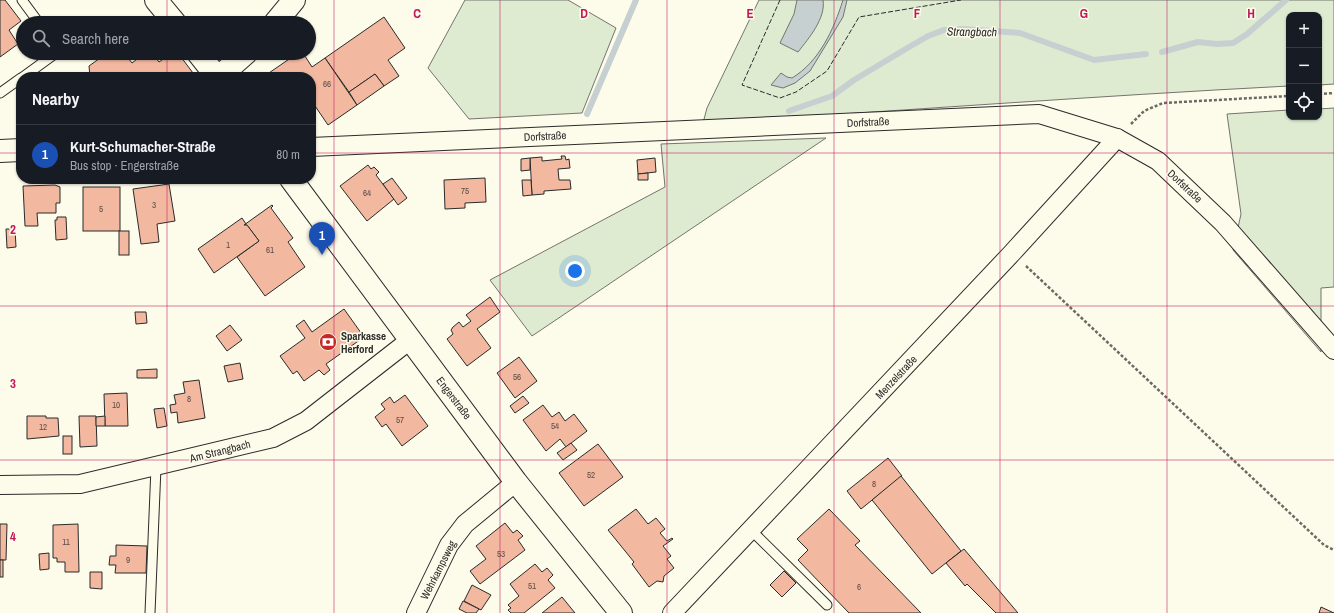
<!DOCTYPE html>
<html lang="en">
<head>
<meta charset="utf-8">
<style>
  :root { --surface:#171b24; --page:#242831; --text:#f1f3f6; --muted:#9ea1a6; --line:#363941; --accent:#c62828 }
  body { margin:0; font-family:"Archivo Narrow",sans-serif; background:var(--page); color:var(--text) }
  .controls { position:absolute; right:12px; top:12px; display:grid; overflow:hidden; border-radius:8px; box-shadow:0 1px 3px #0004 }
  .controls button { width:36px; height:36px; display:grid; place-items:center; padding:0; border:0; border-bottom:1px solid var(--line); background:var(--surface); color:var(--text); font:20px sans-serif }
  .you { position:absolute; left:575px; top:271px; width:14px; height:14px; margin:-10px; border:3px solid #fff; border-radius:50%; background:#1a73e8; box-shadow:0 0 0 6px #1a73e833 }
  .badge { display:grid; place-items:center; width:26px; height:26px; border-radius:50%; background:var(--accent); color:#fff; font-size:13px; font-weight:700 }
  .pin { position:absolute; translate:-50% -33px; filter:drop-shadow(0 1px 2px #0008) }
  .pin::after { content:''; position:absolute; top:21px; width:14px; height:12px; background:inherit; clip-path:polygon(0 0,100% 0,50% 100%) }
  .list { margin:0; padding:0; list-style:none }
  h2 { display:flex; justify-content:space-between; align-items:center; height:52px; margin:0; padding:0 16px; font-size:17px }
  h2 small { font-size:13px; font-weight:400; color:var(--muted) }
  .list li { display:grid; grid-template-columns:26px 1fr auto; gap:12px; align-items:center; box-sizing:border-box; height:60px; padding:0 16px; border-top:1px solid var(--line) }
  .list b { display:block; font-size:15px; white-space:nowrap }
  .list p { margin:0; font-size:13px; white-space:nowrap; color:var(--muted) }
  .list em { font-size:13px; font-style:normal; color:var(--muted) }
  .icon { flex:none; width:22px; height:22px; fill:none; stroke:currentColor; stroke-width:2; stroke-linecap:round; stroke-linejoin:round }
  .map { position:relative; flex:none; width:1334px; height:613px; overflow:hidden }
  .search { position:absolute; background:var(--surface); box-shadow:0 1px 3px #0004; left:16px; top:16px; width:300px; height:44px; display:flex; align-items:center; gap:10px; box-sizing:border-box; padding:0 14px; border-radius:22px; color:var(--muted); font-size:15px }
  .panel { position:absolute; background:var(--surface); box-shadow:0 1px 3px #0004; left:16px; top:72px; width:300px; height:112px; border-radius:16px }
  .map>svg:first-child { display:block }
</style>
</head>
<body>
<div class="map">
<svg width="1334" height="613" viewBox="0 0 1334 613">
  <rect width="100%" height="100%" fill="#fdfbea"/>
  <g fill="#deebd1" stroke="#74746e">
    <path d="M465 0H568L616 28 582 113 469 119 428 68Z"/>
    <path d="M759 0H1334V84L1319 85V15H1289V86C1094 96 898 111 703 123L707 108Z"/>
    <path d="M1334 108V287L1321 288V352L1233 250 1241 214 1227 114 1289 110V117H1319V109Z"/>
    <path d="M826 138 532 336 490 280 665 187 661 144Z"/>
  </g>
  <g fill="#c7d0d0" stroke="#74746e">
    <path d="M797 0H823C826 18 809 38 798 52L780 43 794 14Z"/>
    <path d="M843 0H847L843 17 810 71 795 83 783 88 771 85 781 73 787 77 792 78C819 62 834 29 843 0Z"/>
  </g>
  <g fill="none" stroke-linecap="round" stroke-linejoin="round">
    <g stroke="#c7d0d0" stroke-width="6">
      <path d="M1162 52 1198 42 1217 44 1233 43 1247 34 1286 0"/>
      <path d="M789 111 832 96 854 80 904 50 928 36 944 30 963 29 1020 33 1094 60 1146 54"/>
      <path d="M587 114 636 0"/>
    </g>
  </g>
  <g fill="#f2b8a0" stroke="#2b2b2b">
    <path d="M0 0H5L21 21 9 30 18 44 0 57Z"/>
    <path d="M384 17 405 48 388 60 399 76 384 86 375 74 349 92 325 58Z"/>
    <path d="M107 53H124L132 63 145 53H152L159 62 172 53H178L196 77H90L89 66Z"/>
    <path d="M298 53H303L312 67 325 58 357 105 328 125 311 100V77H263Z"/>
    <path d="M375 74 384 86 357 105 349 92Z"/>
    <path d="M561 156H565L566 160 569 159 570 168 558 169 559 180H570L571 189 544 191V194L532 195 530 158 542 157V161L562 159Z"/>
    <path d="M530 158V170L521 171V159Z"/>
    <path d="M655 158 656 172 638 174 637 160Z"/>
    <path d="M368 165 371 169 374 167 379 172 376 175 394 199 367 221 340 186Z"/>
    <path d="M648 173V180H638V174Z"/>
    <path d="M392 178 407 198 398 205 383 184Z"/>
    <path d="M485 178 486 202 465 203V208L445 209 444 180Z"/>
    <path d="M522 180H531L532 195 523 196Z"/>
    <path d="M169 184 175 221 157 224 159 242 141 244 133 189Z"/>
    <path d="M55 185 60 187V203H56V213H37L38 226H25L23 186Z"/>
    <rect x="83" y="187" width="37" height="44"/>
    <path d="M272 205 273 206 271 208 293 238 288 242 305 267 265 296 237 257 259 241 247 225H244Z"/>
    <path d="M57 217H66L67 239 56 240 55 220H57Z"/>
    <path d="M242 218 246 224 244 225H247L259 241 214 273 198 249Z"/>
    <path d="M6 229H15L16 247 7 248Z"/>
    <rect x="119" y="231" width="10" height="24"/>
    <path d="M490 297 500 312 477 329 491 348 467 366 447 339 453 334 451 330 453 327 459 322 463 327 471 321 466 315Z"/>
    <path d="M344 309 364 337 326 364 330 370 324 375 319 370 304 381 297 371 293 374 280 356 305 338 296 326 304 320 312 332Z"/>
    <path d="M135 312H146L147 323 136 324Z"/>
    <path d="M230 325 242 340 227 351 216 336Z"/>
    <path d="M519 357 537 381 515 398 497 373Z"/>
    <path d="M240 363 243 379 228 382 224 366Z"/>
    <path d="M157 369V378H137V370Z"/>
    <path d="M199 380 205 418 178 423 177 412 171 413 170 405 176 404 174 395 185 393 183 382Z"/>
    <path d="M127 393 128 426H105L104 394Z"/>
    <path d="M405 395 428 426 402 446 386 424 382 427 375 417 385 409 381 404 390 397 394 403Z"/>
    <path d="M523 396 529 403 515 413 510 406Z"/>
    <path d="M543 405 552 417 559 412 565 421 574 414 587 431 566 447 560 439 546 451 523 420Z"/>
    <path d="M164 408 167 426 157 428 154 409Z"/>
    <path d="M27 416H46V418H58L59 436 27 439Z"/>
    <path d="M79 416H96L97 446 80 447Z"/>
    <path d="M105 416V426H96V417Z"/>
    <rect x="63" y="436" width="9" height="18"/>
    <path d="M571 443 577 450 563 460 557 453Z"/>
    <path d="M598 444 623 477 584 506 559 473Z"/>
    <path d="M888 458 902 476 861 509 847 491Z"/>
    <path d="M901 476 961 551 932 574 872 500Z"/>
    <path d="M636 509 648 524 656 518 665 529 660 533 667 541 672 538 673 539 663 546 671 556 667 559 674 568 664 576 663 582 657 581 649 587 632 564 634 562 608 530Z"/>
    <path d="M829 509 860 541 855 545 921 613H849L798 560 808 550 797 539Z"/>
    <path d="M505 523 513 533 517 530 523 536 518 540 525 550 480 584 470 571 486 559 476 546Z"/>
    <path d="M0 524H7L6 560H0Z"/>
    <path d="M78 524 79 572H65V562H57V558H53V525Z"/>
    <path d="M116 545 147 546 146 573H115L116 565H109L110 556H116Z"/>
    <path d="M964 549 1018 613H996L967 584 965 586 946 563Z"/>
    <path d="M49 553V569L40 570 39 554Z"/>
    <rect x="0" y="560" width="3" height="17"/>
    <path d="M535 564 542 572 547 568 553 575 548 580 555 588 524 613H511L508 610 511 608 508 605 519 596 510 584Z"/>
    <path d="M784 571 796 583 782 597 770 585Z"/>
    <path d="M90 572H102V589L90 588Z"/>
    <path d="M472 585 491 595 481 610 464 601Z"/>
    <path d="M562 597 575 613H542Z"/>
    <path d="M463 601 479 609 476 613H467L459 609Z"/>
    <path d="M1321 607 1334 613H1319Z"/>
  </g>
  <g fill="none" stroke-linecap="round" stroke-linejoin="round">
    <defs>
      <g id="service">
        <path d="M22 0 39 23"/>
        <path d="M23 77 56 53"/>
        <path d="M0 93 21 78"/>
        <path d="M751 530 827 605"/>
        <path d="M150 613 156 467"/>
      </g>
      <g id="minor">
        <path d="M311 147 1039 114 1117 138 1158 161 1223 223 1334 350"/>
        <path d="M0 485 80 484 273 438 306 421 410 340"/>
        <path d="M416 613 449 545 465 524 516 482"/>
        <path d="M672 613 1012 253 1117 138"/>
      </g>
      <g id="tertiary">
        <path d="M275 23 294 0"/>
        <path d="M219 77 246 53"/>
        <path d="M0 151 21 150"/>
      </g>
      <g id="secondary">
        <path d="M156 0 175 23"/>
        <path d="M198 53 217 77"/>
        <path d="M291 179 516 482 621 613"/>
      </g>
    </defs>
    <use href="#service" stroke="#2b2b2b" stroke-width="11"/>
    <use href="#minor" stroke="#2b2b2b" stroke-width="20"/>
    <use href="#tertiary" stroke="#2b2b2b" stroke-width="24"/>
    <use href="#secondary" stroke="#2b2b2b" stroke-width="24"/>
    <g stroke="#6a6964" stroke-width="2.5" stroke-dasharray="3 2" stroke-linecap="butt">
      <path d="M1319 94 1334 93"/>
      <path d="M1131 124 1144 111 1163 103 1289 96"/>
      <path d="M1026 266 1324 545 1334 550"/>
    </g>
    <use href="#service" stroke="#fdfbea" stroke-width="9"/>
    <use href="#minor" stroke="#fdfbea" stroke-width="18"/>
    <use href="#tertiary" stroke="#fdfbea" stroke-width="22"/>
    <use href="#secondary" stroke="#fdfbea" stroke-width="22"/>
    <path stroke="#2b2b2b" stroke-width="1" stroke-dasharray="5 2" stroke-linecap="butt" d="M780 0 742 85 780 98 796 92 827 71 859 17 961 0"/>
  </g>
  <path fill="none" stroke="#c2185b" stroke-width="1" stroke-opacity="0.55" d="M167 0V23M334 0V613M500 0V613M667 0V613M834 0V613M1000 0V613M1167 0V613M167 53V77M0 153H21M311 153H1334M167 179V613M0 306H1334M0 460H1334"/>
  <defs>
    <symbol id="bank-disc" viewBox="-11 -11 22 22"><circle r="9.5" fill="#c62828" stroke="#fdfbea"/><path d="M-6-4H6V4H-6ZM0-2.3a2.3 2.3 0 1 0 0 4.6a2.3 2.3 0 1 0 0-4.6Z" fill="#fff"/></symbol>
  </defs>
  <g fill-rule="evenodd">
    <use href="#bank-disc" x="318" y="332" width="20" height="20"/>
  </g>
  <g text-anchor="middle" stroke-width="3" stroke-linejoin="round" paint-order="stroke">
    <g font-size="9" fill="#5d4e48">
      <text x="327" y="87">66</text>
      <text x="465" y="194">75</text>
      <text x="367" y="196">64</text>
      <text x="154" y="208">3</text>
      <text x="101" y="212">5</text>
      <text x="228" y="248">1</text>
      <text x="270" y="253">61</text>
      <text x="517" y="380">56</text>
      <text x="189" y="402">8</text>
      <text x="116" y="408">10</text>
      <text x="400" y="423">57</text>
      <text x="555" y="429">54</text>
      <text x="43" y="430">12</text>
      <text x="591" y="478">52</text>
      <text x="874" y="487">8</text>
      <text x="66" y="545">11</text>
      <text x="501" y="557">53</text>
      <text x="128" y="563">9</text>
      <text x="532" y="589">51</text>
      <text x="859" y="590">6</text>
    </g>
    <g font-size="11" fill="#2b2b2b" stroke="#fdfbea">
      <text transform="translate(868 122) rotate(-3)" y="4">Dorfstraße</text>
      <text transform="translate(545 136) rotate(-3)" y="4">Dorfstraße</text>
      <text transform="translate(1185 186) rotate(43)" y="4">Dorfstraße</text>
      <text transform="translate(896 377) rotate(-47)" y="4">Menzelstraße</text>
      <text transform="translate(454 398) rotate(53)" y="4">Engerstraße</text>
      <text transform="translate(220 451) rotate(-14)" y="4">Am Strangbach</text>
      <text transform="translate(438 570) rotate(-63)" y="4">Wehrkampsweg</text>
    </g>
    <g font-size="11" font-weight="bold" fill="#2b2b2b" stroke="#fdfbea" text-anchor="start">
      <text x="341" y="340">Sparkasse<tspan x="341" dy="13">Herford</tspan></text>
    </g>
    <g font-size="12" font-style="italic" fill="#2b2b2b" stroke="#fdfbea">
      <text transform="translate(972 32) rotate(1)" y="4">Strangbach</text>
    </g>
  </g>
  <g font-size="13" text-anchor="middle" font-weight="bold" fill="#c2185b" stroke="#fdfbea" stroke-width="3" stroke-linejoin="round" paint-order="stroke">
    <text x="417" y="18">C</text>
    <text x="584" y="18">D</text>
    <text x="750" y="18">E</text>
    <text x="917" y="18">F</text>
    <text x="1084" y="18">G</text>
    <text x="1251" y="18">H</text>
    <text x="13" y="234">2</text>
    <text x="13" y="388">3</text>
    <text x="13" y="541">4</text>
  </g>
</svg>
<div class="controls">
<button>+</button>
<button>−</button>
<button><svg class="icon" aria-label="locate" viewBox="0 0 24 24"><circle cx="12" cy="12" r="6"/><path d="M12 2v4M12 18v4M2 12h4M18 12h4"/></svg></button>
</div>
<div class="you"></div>
<div class="pin badge" style="left:322px;top:255px;background:#1a4fb4">1</div>
<div class="search"><svg class="icon" aria-label="search" viewBox="0 0 24 24"><circle cx="10" cy="10" r="6"/><path d="M15 15l6 6"/></svg>Search here</div>
<section class="panel">
<h2>Nearby<small></small></h2>
<ul class="list">
<li><span class="badge" style="background:#1a4fb4">1</span><div><b>Kurt-Schumacher-Straße</b><p>Bus stop · Engerstraße</p></div><em>80 m</em></li>
</ul>
</section>
</div>
</body>
</html>
